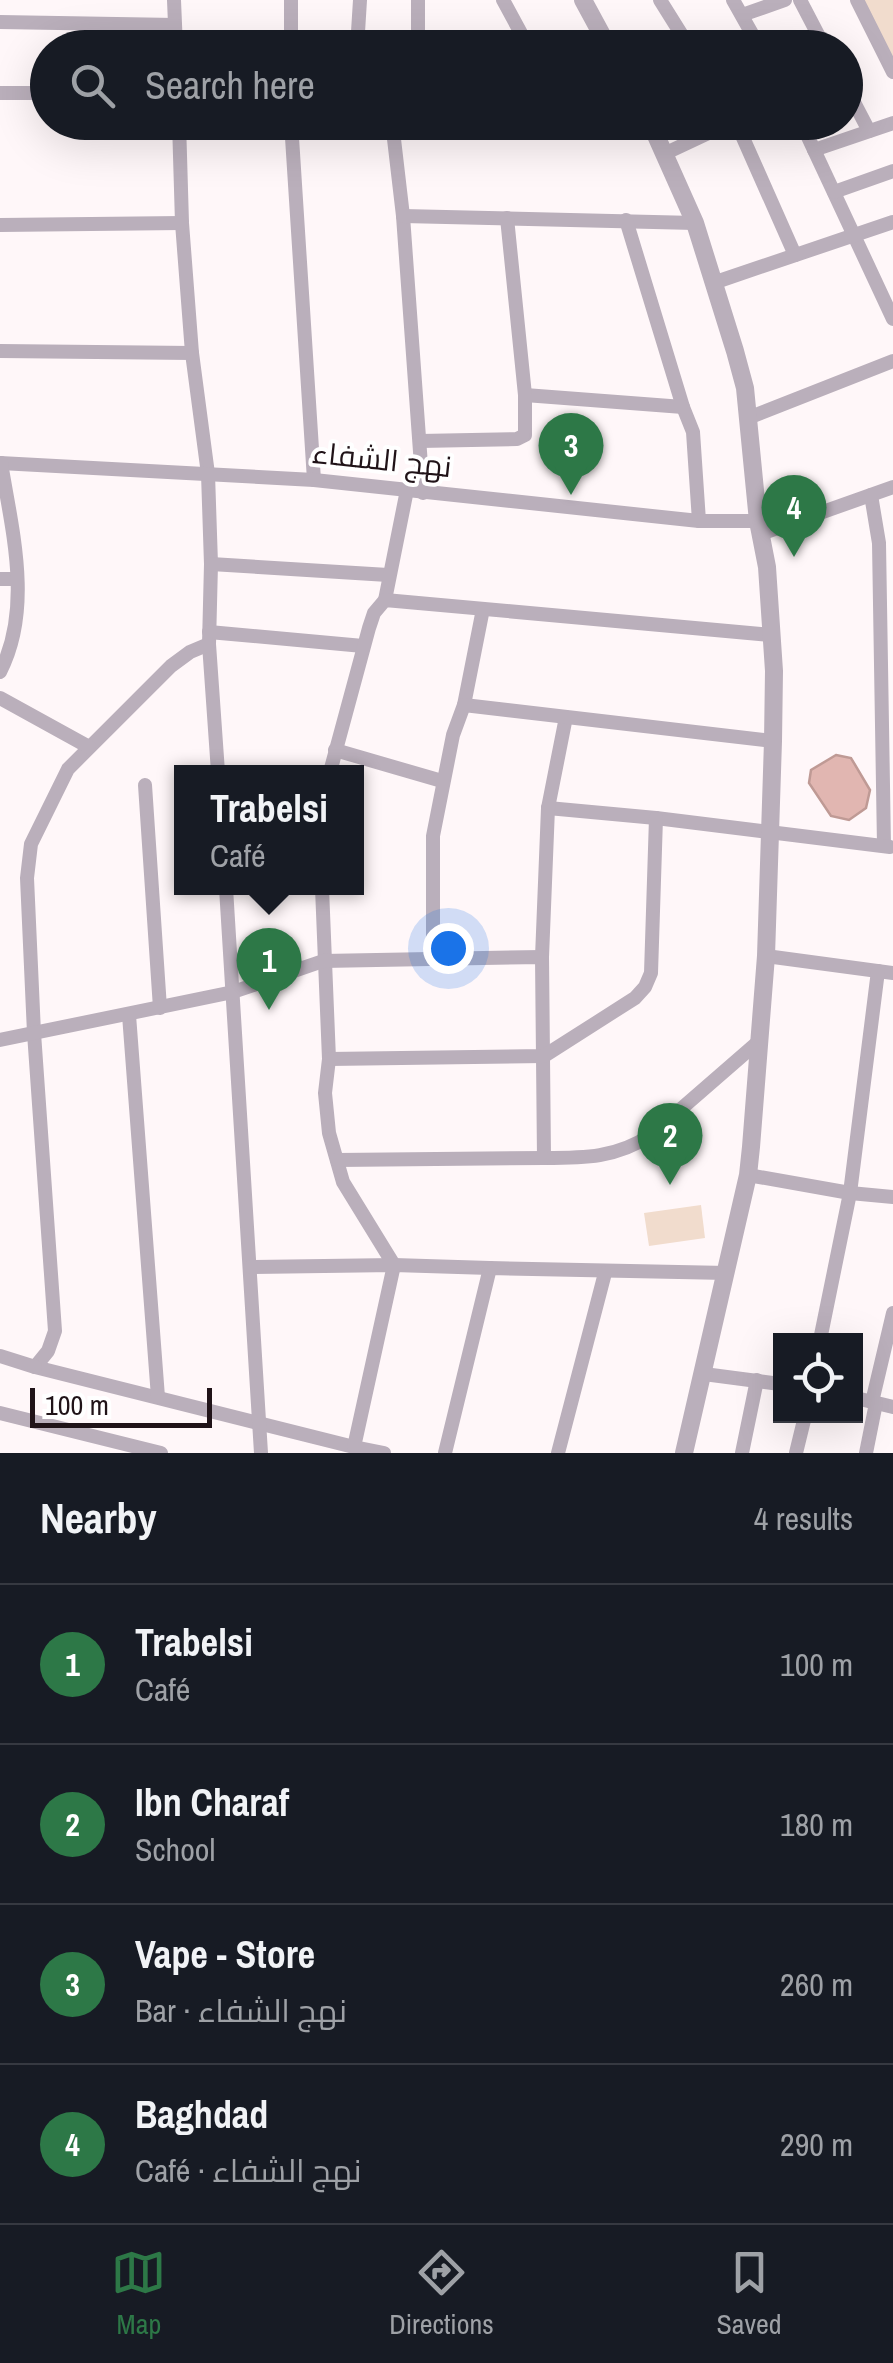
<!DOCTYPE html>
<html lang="en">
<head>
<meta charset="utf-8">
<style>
  :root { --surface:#171b24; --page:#242831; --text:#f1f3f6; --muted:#9ea1a6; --line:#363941; --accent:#2d7847 }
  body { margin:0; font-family:"Archivo Narrow",Cairo,sans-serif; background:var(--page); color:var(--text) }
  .controls { position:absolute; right:30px; bottom:30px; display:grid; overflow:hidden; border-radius:0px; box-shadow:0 10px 40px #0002 }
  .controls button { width:90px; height:90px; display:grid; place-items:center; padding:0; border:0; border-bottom:2px solid var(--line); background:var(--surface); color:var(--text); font:50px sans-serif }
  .scale { position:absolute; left:30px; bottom:25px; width:182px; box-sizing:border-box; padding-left:10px; border:5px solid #201318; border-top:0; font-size:28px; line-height:35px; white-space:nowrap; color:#201318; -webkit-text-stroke:8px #fff; paint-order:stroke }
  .you { position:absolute; left:448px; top:948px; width:35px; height:35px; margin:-25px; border:8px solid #fff; border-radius:50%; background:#1a73e8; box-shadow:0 0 0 15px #1a73e833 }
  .badge { display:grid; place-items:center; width:65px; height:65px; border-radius:50%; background:var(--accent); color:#fff; font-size:32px; font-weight:700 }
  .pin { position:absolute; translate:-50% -82px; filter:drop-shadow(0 2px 5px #0008) }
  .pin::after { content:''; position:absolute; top:52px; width:35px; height:30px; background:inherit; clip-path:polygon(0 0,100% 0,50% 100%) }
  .popup { position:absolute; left:174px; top:765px; width:190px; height:130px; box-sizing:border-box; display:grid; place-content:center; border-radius:0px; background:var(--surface); filter:drop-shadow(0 2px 8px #0005); font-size:32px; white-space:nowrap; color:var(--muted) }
  .popup b { font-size:38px; color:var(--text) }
  .popup::after { content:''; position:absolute; left:50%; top:100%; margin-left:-20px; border:20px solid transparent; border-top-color:var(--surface) }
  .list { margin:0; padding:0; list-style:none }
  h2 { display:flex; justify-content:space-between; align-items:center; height:130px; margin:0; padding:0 40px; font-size:42px }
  h2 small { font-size:32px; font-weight:400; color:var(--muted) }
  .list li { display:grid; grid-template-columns:65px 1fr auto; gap:30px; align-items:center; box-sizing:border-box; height:160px; padding:0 40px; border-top:2px solid var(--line) }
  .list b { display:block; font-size:38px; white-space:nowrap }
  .list p { margin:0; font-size:32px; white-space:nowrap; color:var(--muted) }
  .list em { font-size:32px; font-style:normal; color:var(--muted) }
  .icon { flex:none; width:55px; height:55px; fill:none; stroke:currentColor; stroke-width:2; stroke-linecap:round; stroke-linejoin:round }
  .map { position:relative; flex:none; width:893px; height:1453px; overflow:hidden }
  .search { position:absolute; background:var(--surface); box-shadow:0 10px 40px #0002; left:30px; right:30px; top:30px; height:110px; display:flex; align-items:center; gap:25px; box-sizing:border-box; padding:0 35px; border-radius:55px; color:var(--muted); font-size:38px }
  .sheet { height:770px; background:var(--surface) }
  nav { display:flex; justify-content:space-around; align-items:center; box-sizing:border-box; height:140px; border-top:2px solid var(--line); background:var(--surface); font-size:28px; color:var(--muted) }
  nav a { display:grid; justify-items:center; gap:5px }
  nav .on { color:var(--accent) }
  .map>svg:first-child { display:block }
</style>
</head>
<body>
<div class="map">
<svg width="893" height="1453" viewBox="0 0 893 1453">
  <rect width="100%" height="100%" fill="#fff7f9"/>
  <g fill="#f1dccd">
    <path d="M861 0H893V60Z"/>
    <path d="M701 1205 705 1238 649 1246 644 1213Z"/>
  </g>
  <path fill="#e1b6b1" stroke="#bf9a95" stroke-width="2.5" d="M836 755 851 758 870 790 866 808 849 820 831 816 809 783 811 770Z"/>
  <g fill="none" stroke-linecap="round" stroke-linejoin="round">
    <g stroke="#baafbb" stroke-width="14">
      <path d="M174 0 176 48"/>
      <path d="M418 0V48"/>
      <path d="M503 0 529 48"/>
      <path d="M660 0 690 48"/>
      <path d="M733 0 760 48"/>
      <path d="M800 0 825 48"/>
      <path d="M857 0 893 72"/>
      <path d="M742 15 785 0"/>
      <path d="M0 22 175 25"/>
      <path d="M291 48V0"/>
      <path d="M357 48 360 0"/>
      <path d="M846 87 869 131"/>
      <path d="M0 93H48"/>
      <path d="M179 122 182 223 192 353 208 474 211 564 209 644 218 772"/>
      <path d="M291 122 314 480"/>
      <path d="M392 122 403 216 423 493"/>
      <path d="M736 122 795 255"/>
      <path d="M801 122 893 319"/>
      <path d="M814 150 893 123"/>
      <path d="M666 153 732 122"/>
      <path d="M834 192 893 171"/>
      <path d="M403 216 695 223"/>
      <path d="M626 220 683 407 693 432 699 521"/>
      <path d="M0 225 182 223"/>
      <path d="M716 282 893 222"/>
      <path d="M0 351 192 353"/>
      <path d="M525 395 683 407"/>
      <path d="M748 418 893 361"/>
      <path d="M420 441 517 439 525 435V395L507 218"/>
      <path d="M0 463 314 480 699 521H758"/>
      <path d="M871 495 879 543 884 846"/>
      <path d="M761 534 893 487"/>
      <path d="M211 564 388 575"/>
      <path d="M0 579H15"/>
      <path d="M385 600 407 490"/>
      <path d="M209 632 363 646"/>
      <path d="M209 644 190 652 171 666 68 769 31 844 27 878 34 1033 55 1331 48 1351 35 1367 354 1447"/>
      <path d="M0 672C33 608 12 530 1 463"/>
      <path d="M0 698 89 747"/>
      <path d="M464 705 483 609"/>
      <path d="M335 750 442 781"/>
      <path d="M330 772 369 628 374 613 385 600 771 635"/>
      <path d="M145 785 160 1008"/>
      <path d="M548 808 656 818 890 847"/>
      <path d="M226 888 261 1453"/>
      <path d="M322 888 329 1059 325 1093 329 1133 343 1182 394 1265 354 1447 384 1453"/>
      <path d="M766 956 893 973"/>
      <path d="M542 957 548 808 566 717"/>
      <path d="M433 959V836L453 735 464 705 773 741"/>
      <path d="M129 1015 158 1397"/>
      <path d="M0 1040 233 992 323 961 542 957 544 1158C585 1158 616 1158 651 1135L758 1042"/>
      <path d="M329 1059 544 1056 635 998 645 987 651 973 656 818"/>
      <path d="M337 1160 544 1158"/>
      <path d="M748 1175 850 1193 893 1197"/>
      <path d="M250 1267 394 1265 490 1268"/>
      <path d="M820 1340 850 1193 878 971"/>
      <path d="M0 1356 35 1367"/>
      <path d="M704 1374 780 1384"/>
      <path d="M856 1398 893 1407"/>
      <path d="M872 1402 893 1313"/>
      <path d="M0 1413 161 1453"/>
      <path d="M445 1453 490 1268 727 1273"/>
      <path d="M558 1453 605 1273"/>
      <path d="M742 1453 757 1380"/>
      <path d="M796 1453 805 1416"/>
      <path d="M866 1453 876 1403"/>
    </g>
    <g stroke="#baafbb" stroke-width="18">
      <path d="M583 0 609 48"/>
      <path d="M650 122 695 223 735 351 745 388 758 521 767 567 774 671 773 741 766 956 751 1147 748 1175 684 1453"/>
    </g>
  </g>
  <g text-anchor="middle" stroke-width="8" stroke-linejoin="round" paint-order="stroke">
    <g font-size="30" fill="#201318" stroke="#fff">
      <text transform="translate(382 460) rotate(6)" y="10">نهج الشفاء</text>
    </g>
  </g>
</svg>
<div class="controls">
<button><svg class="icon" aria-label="locate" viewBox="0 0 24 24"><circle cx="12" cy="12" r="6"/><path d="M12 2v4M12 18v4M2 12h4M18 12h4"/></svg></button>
</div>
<div class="scale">100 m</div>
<div class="you"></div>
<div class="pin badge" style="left:269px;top:1010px">1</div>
<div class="popup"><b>Trabelsi</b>Café</div>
<div class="pin badge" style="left:670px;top:1185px">2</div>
<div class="pin badge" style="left:571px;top:495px">3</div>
<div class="pin badge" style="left:794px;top:557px">4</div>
<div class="search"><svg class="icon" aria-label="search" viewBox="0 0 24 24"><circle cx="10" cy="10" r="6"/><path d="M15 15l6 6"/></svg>Search here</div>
</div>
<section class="sheet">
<h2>Nearby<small>4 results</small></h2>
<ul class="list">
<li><span class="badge">1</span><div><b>Trabelsi</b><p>Café</p></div><em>100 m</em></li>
<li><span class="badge">2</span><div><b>Ibn Charaf</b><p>School</p></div><em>180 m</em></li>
<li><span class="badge">3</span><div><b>Vape - Store</b><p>Bar · نهج الشفاء</p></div><em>260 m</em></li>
<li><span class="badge">4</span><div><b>Baghdad</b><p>Café · نهج الشفاء</p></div><em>290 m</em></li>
</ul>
</section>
<nav>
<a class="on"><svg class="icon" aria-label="map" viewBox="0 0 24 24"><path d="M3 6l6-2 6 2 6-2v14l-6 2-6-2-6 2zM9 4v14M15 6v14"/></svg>Map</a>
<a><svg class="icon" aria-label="directions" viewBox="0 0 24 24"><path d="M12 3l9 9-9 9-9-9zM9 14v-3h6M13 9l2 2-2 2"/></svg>Directions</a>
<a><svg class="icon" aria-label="saved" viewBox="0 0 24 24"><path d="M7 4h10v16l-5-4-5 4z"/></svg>Saved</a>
</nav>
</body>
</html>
